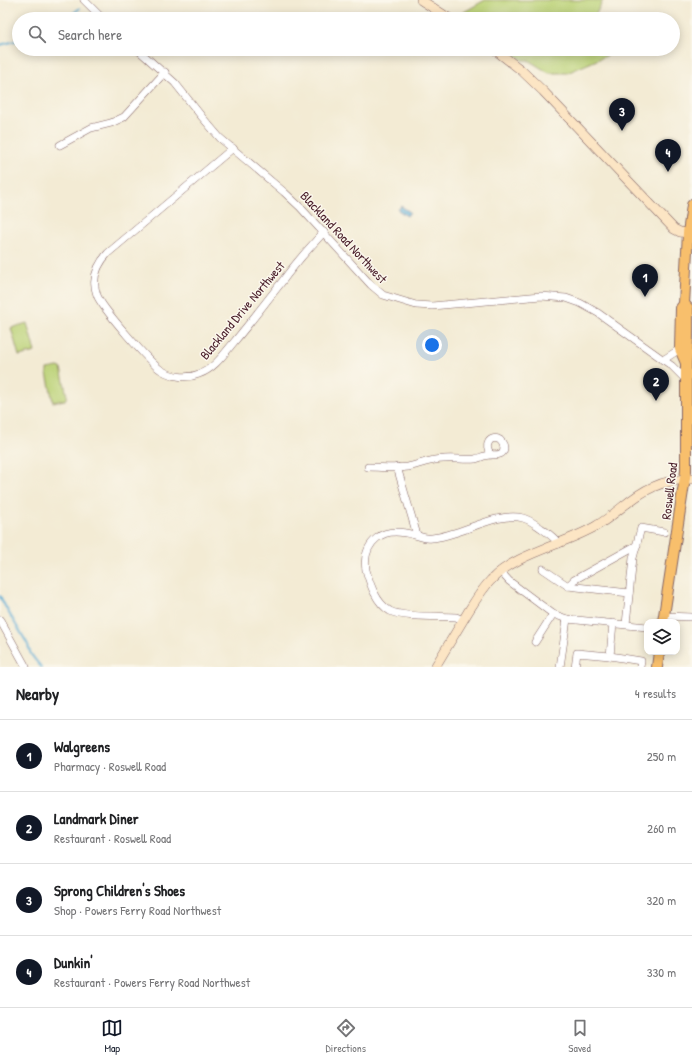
<!DOCTYPE html>
<html lang="en">
<head>
<meta charset="utf-8">
<style>
  :root { --surface:#fff; --page:#f2f2f2; --text:#202124; --muted:#757577; --line:#e0e0e0; --accent:#111827 }
  body { margin:0; font-family:"Patrick Hand",sans-serif; background:var(--page); color:var(--text) }
  .controls { position:absolute; right:12px; bottom:12px; display:grid; overflow:hidden; border-radius:8px; box-shadow:0 2px 10px #0003 }
  .controls button { width:36px; height:36px; display:grid; place-items:center; padding:0; border:0; border-bottom:1px solid var(--line); background:var(--surface); color:var(--text); font:20px sans-serif }
  .you { position:absolute; left:432px; top:345px; width:14px; height:14px; margin:-10px; border:3px solid #fff; border-radius:50%; background:#1a73e8; box-shadow:0 0 0 6px #1a73e833 }
  .badge { display:grid; place-items:center; width:26px; height:26px; border-radius:50%; background:var(--accent); color:#fff; font-size:13px; font-weight:700 }
  .pin { position:absolute; translate:-50% -33px; filter:drop-shadow(0 1px 2px #0008) }
  .pin::after { content:''; position:absolute; top:21px; width:14px; height:12px; background:inherit; clip-path:polygon(0 0,100% 0,50% 100%) }
  .list { margin:0; padding:0; list-style:none }
  h2 { display:flex; justify-content:space-between; align-items:center; height:52px; margin:0; padding:0 16px; font-size:17px }
  h2 small { font-size:13px; font-weight:400; color:var(--muted) }
  .list li { display:grid; grid-template-columns:26px 1fr auto; gap:12px; align-items:center; box-sizing:border-box; height:72px; padding:0 16px; border-top:1px solid var(--line) }
  .list b { display:block; font-size:15px; white-space:nowrap }
  .list p { margin:0; font-size:13px; white-space:nowrap; color:var(--muted) }
  .list em { font-size:13px; font-style:normal; color:var(--muted) }
  .icon { flex:none; width:22px; height:22px; fill:none; stroke:currentColor; stroke-width:2; stroke-linecap:round; stroke-linejoin:round }
  .map { position:relative; flex:none; width:692px; height:667px; overflow:hidden }
  .search { position:absolute; background:var(--surface); box-shadow:0 2px 10px #0003; left:12px; right:12px; top:12px; height:44px; display:flex; align-items:center; gap:10px; box-sizing:border-box; padding:0 14px; border-radius:22px; color:var(--muted); font-size:15px }
  .sheet { height:340px; background:var(--surface) }
  nav { display:flex; justify-content:space-around; align-items:center; box-sizing:border-box; height:56px; border-top:1px solid var(--line); background:var(--surface); font-size:11px; color:var(--muted) }
  nav a { display:grid; justify-items:center; gap:2px }
  nav .on { color:var(--accent) }
  .map>svg:first-child { display:block }
</style>
</head>
<body>
<div class="map">
<svg width="692" height="667" viewBox="0 0 692 667">
  <rect width="100%" height="100%" fill="#fbf7ec"/>
  <filter id="ink" filterUnits="userSpaceOnUse"><feTurbulence type="fractalNoise" baseFrequency=".025" numOctaves="2"/><feDisplacementMap in="SourceGraphic" scale="8" xChannelSelector="R" yChannelSelector="G"/><feConvolveMatrix kernelMatrix="1 2 1 2 8 2 1 2 1" color-interpolation-filters="sRGB"/></filter>
  <filter id="wash" filterUnits="userSpaceOnUse"><feTurbulence type="fractalNoise" baseFrequency=".012" numOctaves="4" result="noise"/><feDisplacementMap in="SourceGraphic" scale="16" xChannelSelector="R" yChannelSelector="G"/><feGaussianBlur stdDeviation="0.9" result="paint"/><feColorMatrix in="noise" values="0 0 0 0 0 0 0 0 0 0 0 0 0 0 0 0 0 1.4 0 .05"/><feComposite in="paint" operator="in"/></filter>
  <g filter="url(#wash)">
    <rect width="100%" height="100%" fill="#f3ebd4"/>
    <g fill="#bbd277" stroke="#827851">
      <path d="M485 0H603L595 16 596 19H462L457 16Z"/>
      <path d="M505 49H613L615 52 567 73H549L528 60H522Z"/>
      <path d="M27 323 35 352 19 356 11 328Z"/>
      <path d="M58 367 61 368 67 396 65 400 53 402 47 373V369Z"/>
    </g>
    <path fill="#59abd4" stroke="#526580" d="M401 206 410 212 407 216 398 210Z"/>
    <g fill="none" stroke-linecap="round" stroke-linejoin="round">
      <g stroke="#59abd4" stroke-width="2">
        <path d="M66 19 80 8"/>
        <path d="M0 45 19 40"/>
        <path d="M0 596C7 612 18 627 27 643 29 646 29 651 31 654 34 659 38 663 41 667"/>
      </g>
    </g>
  </g>
  <g filter="url(#ink)">
    <g fill="none" stroke-linecap="round" stroke-linejoin="round">
      <defs>
        <g id="street">
          <path d="M84 0 103 19"/>
          <path d="M137 49 175 83 202 117 220 138 284 192 300 207 371 285 383 295 416 305 432 306 541 296 566 298 580 303 598 313 672 366 686 380"/>
          <path d="M60 145 91 128 111 123 124 117 165 72"/>
          <path d="M233 148 108 253C97 265 91 279 97 295 101 307 150 363 161 370 172 377 187 379 199 374 214 369 224 354 234 342 250 323 265 303 281 283 294 265 309 248 324 232"/>
          <path d="M663 360 680 349"/>
          <path d="M368 467C381 467 395 469 408 467 420 464 432 459 444 459 454 458 465 460 475 459 480 458 485 455 490 455 495 454 503 457 504 448 504 445 502 442 500 440 490 434 483 446 491 455"/>
          <path d="M397 467 417 535"/>
          <path d="M543 569 568 586 629 593"/>
          <path d="M500 571 509 581 553 614 567 619 647 627"/>
          <path d="M568 586 574 580 637 545"/>
          <path d="M664 616 692 617"/>
          <path d="M0 620 26 667"/>
          <path d="M463 620 456 617C439 616 404 618 390 611 376 603 370 584 366 570 364 557 367 546 377 538 388 529 403 532 415 535 423 537 423 539 432 538 460 536 497 511 523 518 530 520 535 524 541 528 548 533 554 537 559 544"/>
          <path d="M626 624 633 558 641 528 664 532"/>
          <path d="M535 642 553 614"/>
          <path d="M610 656 641 661 640 667"/>
          <path d="M560 667 567 619"/>
          <path d="M575 667 577 653 610 656 613 623"/>
        </g>
        <g id="secondary">
          <path d="M421 0 450 19"/>
          <path d="M494 49 521 70 543 91 674 229 680 232 688 233"/>
          <path d="M435 667C446 649 457 630 468 612 475 601 482 589 491 580 516 553 564 545 596 526 616 515 631 496 653 487 666 481 679 479 692 479"/>
        </g>
        <g id="primary">
          <path d="M686 363 680 349 681 308 684 304 688 233 692 205"/>
          <path d="M663 622 686 471V363C689 345 688 327 688 308L684 304"/>
          <path d="M657 667 659 652"/>
        </g>
      </defs>
      <use href="#street" stroke="#856666" stroke-width="8"/>
      <use href="#secondary" stroke="#856666" stroke-width="10"/>
      <use href="#primary" stroke="#856666" stroke-width="12"/>
      <use href="#street" stroke="#fff" stroke-width="7"/>
      <use href="#secondary" stroke="#fce5c4" stroke-width="9"/>
      <use href="#primary" stroke="#f8bf6c" stroke-width="10"/>
    </g>
  </g>
  <g text-anchor="middle" stroke-width="3" stroke-linejoin="round" paint-order="stroke">
    <g font-size="13" fill="#4a1f2b" stroke="#fbf7ec">
      <text transform="translate(344 237) rotate(47)" y="5">Blackland Road Northwest</text>
      <text transform="translate(242 310) rotate(-50)" y="5">Blackland Drive Northwest</text>
      <text transform="translate(669 491) rotate(-83)" y="5">Roswell Road</text>
    </g>
  </g>
</svg>
<div class="controls">
<button><svg class="icon" aria-label="layers" viewBox="0 0 24 24"><path d="M12 4l9 5-9 5-9-5zM3 14l9 5 9-5"/></svg></button>
</div>
<div class="you"></div>
<div class="pin badge" style="left:645px;top:297px">1</div>
<div class="pin badge" style="left:656px;top:401px">2</div>
<div class="pin badge" style="left:622px;top:131px">3</div>
<div class="pin badge" style="left:668px;top:172px">4</div>
<div class="search"><svg class="icon" aria-label="search" viewBox="0 0 24 24"><circle cx="10" cy="10" r="6"/><path d="M15 15l6 6"/></svg>Search here</div>
</div>
<section class="sheet">
<h2>Nearby<small>4 results</small></h2>
<ul class="list">
<li><span class="badge">1</span><div><b>Walgreens</b><p>Pharmacy · Roswell Road</p></div><em>250 m</em></li>
<li><span class="badge">2</span><div><b>Landmark Diner</b><p>Restaurant · Roswell Road</p></div><em>260 m</em></li>
<li><span class="badge">3</span><div><b>Sprong Children's Shoes</b><p>Shop · Powers Ferry Road Northwest</p></div><em>320 m</em></li>
<li><span class="badge">4</span><div><b>Dunkin'</b><p>Restaurant · Powers Ferry Road Northwest</p></div><em>330 m</em></li>
</ul>
</section>
<nav>
<a class="on"><svg class="icon" aria-label="map" viewBox="0 0 24 24"><path d="M3 6l6-2 6 2 6-2v14l-6 2-6-2-6 2zM9 4v14M15 6v14"/></svg>Map</a>
<a><svg class="icon" aria-label="directions" viewBox="0 0 24 24"><path d="M12 3l9 9-9 9-9-9zM9 14v-3h6M13 9l2 2-2 2"/></svg>Directions</a>
<a><svg class="icon" aria-label="saved" viewBox="0 0 24 24"><path d="M7 4h10v16l-5-4-5 4z"/></svg>Saved</a>
</nav>
</body>
</html>
